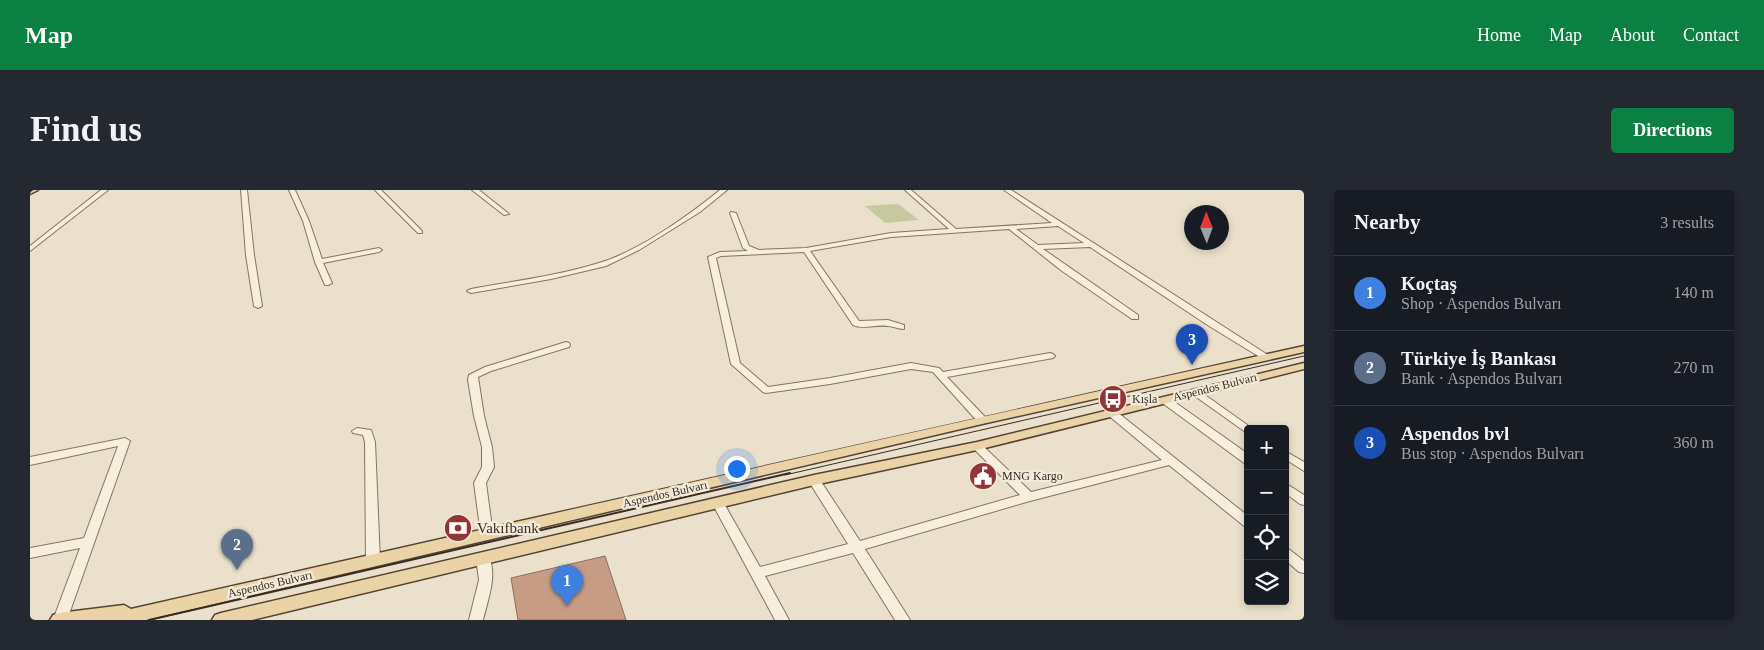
<!DOCTYPE html>
<html lang="en">
<head>
<meta charset="utf-8">
<style>
  :root { --surface:#171b24; --page:#242831; --text:#f1f3f6; --muted:#9ea1a6; --line:#363941; --accent:#0b8043 }
  body { margin:0; font-family:"Times New Roman",serif; background:var(--page); color:var(--text) }
  .controls { position:absolute; right:15px; bottom:15px; display:grid; overflow:hidden; border-radius:5px; box-shadow:0 2px 8px #0003 }
  .controls button { width:45px; height:45px; display:grid; place-items:center; padding:0; border:0; border-bottom:1px solid var(--line); background:var(--surface); color:var(--text); font:25px sans-serif }
  .compass { position:absolute; left:1154px; top:15px; width:45px; height:45px; border-radius:50%; background:var(--surface); box-shadow:0 2px 8px #0003; rotate:359deg }
  .you { position:absolute; left:706px; top:278px; width:18px; height:18px; margin:-12px; border:4px solid #fff; border-radius:50%; background:#1a73e8; box-shadow:0 0 0 8px #1a73e833 }
  .badge { display:grid; place-items:center; width:32px; height:32px; border-radius:50%; background:var(--accent); color:#fff; font-size:16px; font-weight:700 }
  .pin { position:absolute; translate:-50% -41px; filter:drop-shadow(0 1px 2px #0008) }
  .pin::after { content:''; position:absolute; top:26px; width:18px; height:15px; background:inherit; clip-path:polygon(0 0,100% 0,50% 100%) }
  .list { margin:0; padding:0; list-style:none }
  h2 { display:flex; justify-content:space-between; align-items:center; height:65px; margin:0; padding:0 20px; font-size:21px }
  h2 small { font-size:16px; font-weight:400; color:var(--muted) }
  .list li { display:grid; grid-template-columns:32px 1fr auto; gap:15px; align-items:center; box-sizing:border-box; height:75px; padding:0 20px; border-top:1px solid var(--line) }
  .list b { display:block; font-size:19px; white-space:nowrap }
  .list p { margin:0; font-size:16px; white-space:nowrap; color:var(--muted) }
  .list em { font-size:16px; font-style:normal; color:var(--muted) }
  .icon { flex:none; width:28px; height:28px; fill:none; stroke:currentColor; stroke-width:2; stroke-linecap:round; stroke-linejoin:round }
  .map { position:relative; flex:none; width:1274px; height:430px; overflow:hidden; border-radius:5px }
  header { display:flex; align-items:center; gap:30px; box-sizing:border-box; height:70px; padding:0 25px; background:var(--accent); color:#fff }
  header strong { font-size:24px }
  nav { display:flex; gap:28px; margin-inline-start:auto; font-size:18px }
  .intro { display:flex; align-items:center; justify-content:space-between; box-sizing:border-box; height:120px; padding:0 30px }
  h1 { margin:0; font-size:35px }
  .button { padding:12px 22px; border-radius:5px; background:var(--accent); color:#fff; font-size:18px; font-weight:700 }
  main { display:flex; gap:30px; padding:0 30px }
  aside { flex:1; background:var(--surface); border-radius:5px; box-shadow:0 2px 8px #0003 }
  .map>svg:first-child { display:block }
</style>
</head>
<body>
<header>
<strong>Map</strong>
<nav><a>Home</a><a>Map</a><a>About</a><a>Contact</a></nav>
</header>
<div class="intro"><h1>Find us</h1><a class="button">Directions</a></div>
<main>
<div class="map">
<svg width="1274" height="430" viewBox="0 0 1274 430">
  <rect width="100%" height="100%" fill="#ebe0cb"/>
  <path fill="#c6c99f" d="M868 14 889 30 855 33 835 16Z"/>
  <path fill="#c69d84" stroke="#8b6e5c" d="M575 366 596 430H488L481 388Z"/>
  <g fill="none" stroke-linecap="round" stroke-linejoin="round">
    <defs>
      <g id="minor">
        <path d="M71 0H78L0 61V56Z"/>
        <path d="M211 0H217L224 65 232 116 228 118 224 116 216 65Z"/>
        <path d="M259 0H265L279 31 292 69 349 58 352 60 349 62 293 73 302 93 298 95H295L285 72 273 31Z"/>
        <path d="M345 0H351L392 41V43H388Z"/>
        <path d="M442 0H449L479 24 474 25Z"/>
        <path d="M690 0H697L670 22 609 60 576 76 521 89 441 103 437 101 441 99C484 91 527 86 569 73 609 61 658 26 690 0Z"/>
        <path d="M875 0H881L926 39 1022 33 974 0H981L1241 167 1239 169H1233L1179 136 1060 57 1013 59 1108 125V129H1102L1032 81 979 39 861 47 780 61 829 131 858 130 874 135V139C868 139 863 136 857 136 846 134 834 140 823 135L774 62 691 66 686 68 710 173 738 197 800 188 881 173 909 178 913 182 1020 163 1023 164 1025 166 1023 168 917 187 956 228 957 230 956 232H948L903 182 881 179 800 194 736 203 733 202 701 174 678 67 690 62 718 61 713 58 700 23 701 22 706 23 719 56 729 60 776 58 861 43 919 39ZM1028 36 1054 53 1008 55 986 39Z"/>
        <path d="M536 152 539 153 540 155 539 157 461 181 448 187 454 226 462 257 464 277 456 293 463 345 461 348 457 350 453 348 451 345 444 293 452 277V257L444 226 438 190 439 185 455 177Z"/>
        <path d="M1165 199 1168 200 1223 239H1218V242L1214 241 1162 204 1160 202 1162 200Z"/>
        <path d="M1135 207 1139 208 1218 264V274L1214 273 1131 212 1130 210Z"/>
        <path d="M1083 221 1087 222 1218 326V337L1214 336 1139 275 1000 311 835 359 880 430H865L823 363 735 386 759 430H745L682 313 684 310H692L730 377 818 354 778 290 780 287H788L830 351 990 305 943 258 942 256 943 254H951L1001 302 1132 270 1079 226 1078 224Z"/>
        <path d="M327 238 341 240 345 252 350 371 348 375 343 376 338 375 336 371 335 252 333 245 323 243 322 241Z"/>
        <path d="M95 248 100 251 37 430H23L50 358 0 368V358L54 348 88 256 0 275V267Z"/>
        <path d="M1255 261 1274 272V281L1255 269Z"/>
        <path d="M1255 293 1274 305V315L1270 314 1255 303Z"/>
        <path d="M1255 358 1260 360 1274 371V383L1269 382 1255 370Z"/>
        <path d="M453 363 458 364C468 385 458 409 453 430H439L449 390 446 368 448 364Z"/>
      </g>
      <g id="major">
        <path d="M0 0H8L0 4Z"/>
        <path d="M1274 156V162L952 234 116 430H20L23 425 29 423 94 415 101 419C492 331 883 241 1274 156Z"/>
        <path d="M1274 173V179L947 260 784 295 222 430H182L185 425 191 423 784 285 947 252Z"/>
      </g>
    </defs>
    <use href="#minor" stroke="#877360" stroke-width="2"/>
    <use href="#major" stroke="#564234" stroke-width="3"/>
    <use href="#minor" fill="#f7eede" fill-rule="evenodd"/>
    <use href="#major" fill="#ead3a7" fill-rule="evenodd"/>
    <path stroke="#392c22" stroke-width="1" d="M755 285 1274 166"/>
    <path stroke="#392c22" stroke-width="2" d="M119 430 760 283"/>
  </g>
  <defs>
    <symbol id="bus-disc" viewBox="-11 -11 22 22"><circle r="9.5" fill="#913539" stroke="#f3ebda"/><path d="M-5-6H5V4H4V6H2V4H-2V6H-4V4H-5ZM-3.5-4V0h7V-4ZM-3.5 1.2v1.5H-2V1.2ZM2 1.2v1.5H3.5V1.2Z" fill="#fff"/></symbol>
    <symbol id="civic-disc" viewBox="-11 -11 22 22"><circle r="9.5" fill="#913539" stroke="#f3ebda"/><path d="M-.6-6.5H3V-4.5H.6V-3L4-1V1h2V6H-6V1h2V-1L-.6-3ZM-1.2 2.5V6h2.4V2.5Z" fill="#fff"/></symbol>
    <symbol id="bank-disc" viewBox="-11 -11 22 22"><circle r="9.5" fill="#913539" stroke="#f3ebda"/><path d="M-6-4H6V4H-6ZM0-2.3a2.3 2.3 0 1 0 0 4.6a2.3 2.3 0 1 0 0-4.6Z" fill="#fff"/></symbol>
  </defs>
  <g fill-rule="evenodd">
    <use href="#bus-disc" x="1067" y="193" width="32" height="32"/>
    <use href="#civic-disc" x="937" y="270" width="32" height="32"/>
    <use href="#bank-disc" x="412" y="322" width="32" height="32"/>
  </g>
  <g text-anchor="middle" stroke-width="4.5" stroke-linejoin="round" paint-order="stroke">
    <g font-size="12" fill="#392c22" stroke="#f3ebda">
      <text transform="translate(1185 197) rotate(-14)" y="4">Aspendos Bulvarı</text>
      <text transform="translate(635 304) rotate(-13)" y="4">Aspendos Bulvarı</text>
      <text transform="translate(240 394) rotate(-13)" y="4">Aspendos Bulvarı</text>
    </g>
    <g font-size="12" fill="#392c22" stroke="#f3ebda" text-anchor="start">
      <text x="1102" y="213">Kışla</text>
      <text x="972" y="290">MNG Kargo</text>
    </g>
    <g font-size="15" fill="#392c22" stroke="#f3ebda" text-anchor="start">
      <text x="447" y="343">Vakıfbank</text>
    </g>
  </g>
</svg>
<div class="controls">
<button>+</button>
<button>−</button>
<button><svg class="icon" aria-label="locate" viewBox="0 0 24 24"><circle cx="12" cy="12" r="6"/><path d="M12 2v4M12 18v4M2 12h4M18 12h4"/></svg></button>
<button><svg class="icon" aria-label="layers" viewBox="0 0 24 24"><path d="M12 4l9 5-9 5-9-5zM3 14l9 5 9-5"/></svg></button>
</div>
<svg class="compass" viewBox="-18 -18 36 36"><path d="M0-13l5 13h-10z" fill="#e53935"/><path d="M0 13l5-13h-10z" fill="#9ea1a6"/></svg>
<div class="you"></div>
<div class="pin badge" style="left:537px;top:416px;background:#3f7fe0">1</div>
<div class="pin badge" style="left:207px;top:380px;background:#5c6f8a">2</div>
<div class="pin badge" style="left:1162px;top:175px;background:#1a4fb4">3</div>
</div>
<aside>
<h2>Nearby<small>3 results</small></h2>
<ul class="list">
<li><span class="badge" style="background:#3f7fe0">1</span><div><b>Koçtaş</b><p>Shop · Aspendos Bulvarı</p></div><em>140 m</em></li>
<li><span class="badge" style="background:#5c6f8a">2</span><div><b>Türkiye İş Bankası</b><p>Bank · Aspendos Bulvarı</p></div><em>270 m</em></li>
<li><span class="badge" style="background:#1a4fb4">3</span><div><b>Aspendos bvl</b><p>Bus stop · Aspendos Bulvarı</p></div><em>360 m</em></li>
</ul>
</aside>
</main>
</body>
</html>
